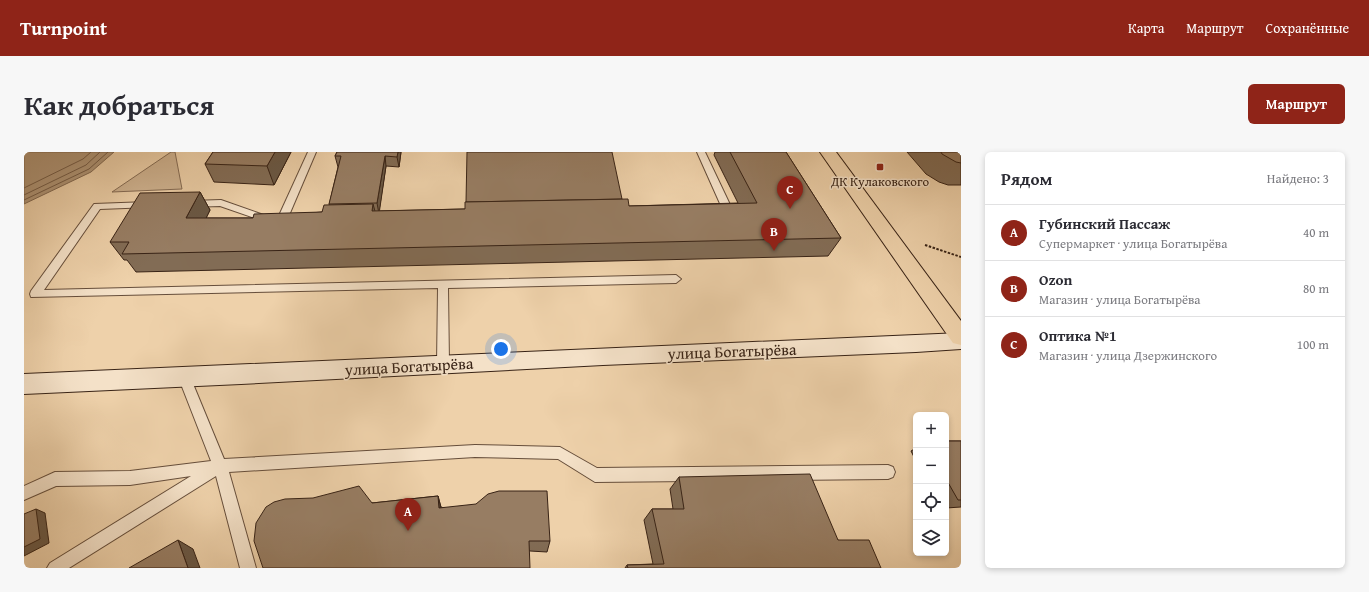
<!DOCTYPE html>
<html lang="ru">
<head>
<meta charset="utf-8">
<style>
  :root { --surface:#fff; --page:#f7f7f7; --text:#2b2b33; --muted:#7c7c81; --line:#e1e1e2; --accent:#8f2418 }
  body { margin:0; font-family:"Gentium Book Plus",serif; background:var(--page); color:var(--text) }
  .controls { position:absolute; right:12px; bottom:12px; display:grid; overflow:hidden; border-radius:6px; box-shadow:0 2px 6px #0003 }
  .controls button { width:36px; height:36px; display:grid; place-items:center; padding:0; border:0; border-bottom:1px solid var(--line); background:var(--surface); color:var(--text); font:20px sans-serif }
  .you { position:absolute; left:477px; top:197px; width:14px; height:14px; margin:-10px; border:3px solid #fff; border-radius:50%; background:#1a73e8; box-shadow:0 0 0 6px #1a73e833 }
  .badge { display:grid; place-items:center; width:26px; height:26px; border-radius:50%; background:var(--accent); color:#fff; font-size:13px; font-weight:700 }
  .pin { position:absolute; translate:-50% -33px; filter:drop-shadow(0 1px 2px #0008) }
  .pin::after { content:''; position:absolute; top:21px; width:14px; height:12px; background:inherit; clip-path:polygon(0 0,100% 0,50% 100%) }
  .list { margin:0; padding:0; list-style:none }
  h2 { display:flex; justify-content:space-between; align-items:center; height:52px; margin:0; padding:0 16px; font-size:17px }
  h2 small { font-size:13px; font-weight:400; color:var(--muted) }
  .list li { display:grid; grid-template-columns:26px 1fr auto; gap:12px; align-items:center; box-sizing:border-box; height:56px; padding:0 16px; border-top:1px solid var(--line) }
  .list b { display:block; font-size:15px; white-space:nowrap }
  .list p { margin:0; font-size:13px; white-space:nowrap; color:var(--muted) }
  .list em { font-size:13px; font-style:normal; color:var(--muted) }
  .icon { flex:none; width:22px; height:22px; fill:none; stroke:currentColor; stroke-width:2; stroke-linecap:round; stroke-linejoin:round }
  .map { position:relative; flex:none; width:937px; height:416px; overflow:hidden; border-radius:6px }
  header { display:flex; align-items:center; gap:24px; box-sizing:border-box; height:56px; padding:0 20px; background:var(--accent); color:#fff }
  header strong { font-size:19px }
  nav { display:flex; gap:22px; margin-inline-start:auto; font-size:14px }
  .intro { display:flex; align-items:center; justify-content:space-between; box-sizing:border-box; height:96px; padding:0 24px }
  h1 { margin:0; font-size:28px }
  .button { padding:10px 18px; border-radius:6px; background:var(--accent); color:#fff; font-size:14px; font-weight:700 }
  main { display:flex; gap:24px; padding:0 24px }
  aside { flex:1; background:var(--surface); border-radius:6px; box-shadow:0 2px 6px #0003 }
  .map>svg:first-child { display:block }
</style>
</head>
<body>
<header>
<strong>Turnpoint</strong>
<nav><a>Карта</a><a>Маршрут</a><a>Сохранённые</a></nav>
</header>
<div class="intro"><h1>Как добраться</h1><a class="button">Маршрут</a></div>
<main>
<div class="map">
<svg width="937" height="416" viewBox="0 0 937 416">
  <rect width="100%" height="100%" fill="#eed1aa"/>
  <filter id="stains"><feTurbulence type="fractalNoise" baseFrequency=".005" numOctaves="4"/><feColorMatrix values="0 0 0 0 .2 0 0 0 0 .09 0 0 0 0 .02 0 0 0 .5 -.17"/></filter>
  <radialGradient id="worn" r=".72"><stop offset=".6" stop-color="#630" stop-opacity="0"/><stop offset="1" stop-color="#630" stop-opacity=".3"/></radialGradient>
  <path fill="#cfb391" stroke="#846b54" d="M147 0H151L158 37 88 40Z"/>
  <path fill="#b09678" stroke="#806851" d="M0 0H90L67 20 0 52Z"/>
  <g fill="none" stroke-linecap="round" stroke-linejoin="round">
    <g stroke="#745c47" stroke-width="1">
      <path d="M0 36 59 7 67 0"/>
      <path d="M0 43 62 13 76 0"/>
      <path d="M0 48 65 17 84 0"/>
    </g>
    <defs>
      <g id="service">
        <path d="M284 0H292L263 68 258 71 255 70 253 68Z"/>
        <path d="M673 0H681L709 59 707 61 695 62 690 59 692 57 698 56Z"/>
        <path d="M197 48 248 66 250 68 245 71 196 54 166 55 161 52 166 49Z"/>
        <path d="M124 50 127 51V55L76 57 20 138 652 123 657 127 652 131 424 136 425 212 423 215 419 217 415 215 413 212 414 136 7 145 6 142 7 139 70 52Z"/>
        <path d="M161 222 165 223 167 227 200 307 451 293 536 295 573 316 864 313 869 315 871 320 869 325 864 327 571 330 534 307 451 305 205 320 232 416H216L192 324 45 416H23L26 411 167 324 106 333 32 334 0 348V334L31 320 106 319 187 309 155 227 157 223Z"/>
      </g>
      <path id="secondary" d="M937 181V197L892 200 579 213 217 232 0 242V222Z"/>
      <path id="primary" d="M796 0H812L937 169V193L929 191Z"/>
    </defs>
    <use href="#service" stroke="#664e3b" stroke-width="2"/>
    <use href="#secondary" stroke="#382316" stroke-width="2"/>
    <use href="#primary" stroke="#382316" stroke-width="2"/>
    <path stroke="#382316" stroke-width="2" stroke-dasharray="2.5 1.5" stroke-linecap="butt" d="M901 93 937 105"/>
    <use href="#service" fill="#f4e1c8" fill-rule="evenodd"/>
    <use href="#secondary" fill="#f4e1c8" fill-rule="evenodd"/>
    <use href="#primary" fill="#eed1aa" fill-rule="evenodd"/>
  </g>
  <g fill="#826c55" stroke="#382316">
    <path d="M189 0H267L250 33 190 30 181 12Z"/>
    <path d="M313 0H377L375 15 362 14 355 59 441 57 598 47 605 54 714 51 690 3 691 0H762L817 86 804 104 112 120 103 108H100L86 90 176 40 186 58 182 66H229L298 60 305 53 314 15 311 4Z"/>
    <path d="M883 0H937V33H924L915 30 902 22Z"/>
    <path d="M922 289H937V355L922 356Z"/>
    <path d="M892 296V309L887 299Z"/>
    <path d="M655 325 814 388 857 416H601L603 413 629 412 620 368 628 357H649L646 337Z"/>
    <path d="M414 344 417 355 526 389 523 400 506 399 348 351Z"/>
  </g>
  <g fill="#6a5845" stroke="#382316">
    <path d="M251 0H267L250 33 243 14Z"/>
    <path d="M374 0H377L375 15 373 5Z"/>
    <path d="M361 4 362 14 355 62 353 51Z"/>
    <path d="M176 40 186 58 173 85 162 66Z"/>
    <path d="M349 52 354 70 348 59Z"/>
    <path d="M414 344 417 356H415Z"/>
    <path d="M12 357 21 361 25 391 0 404V395Z"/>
    <path d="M154 388 169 397 176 416H164Z"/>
  </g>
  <g fill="#977d63" stroke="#382316">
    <path d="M189 0H251L243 14 181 12Z"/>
    <path d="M313 0H374L373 5 361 4 353 51 305 52 317 4H311Z"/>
    <path d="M443 0H588L598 47 442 50Z"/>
    <path d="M706 0H762L817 86 98 102 105 90H86L116 41 176 40 162 66H229L230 62 298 60 300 53 349 52 348 59 441 57V50L604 47 605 54 733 51Z"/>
    <path d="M917 0H937V11L932 10 918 2Z"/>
    <path d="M922 289H937V348H934L922 327Z"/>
    <path d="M786 322 814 388H845L857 416H604L603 413 640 412 628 357H660L655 325Z"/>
    <path d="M335 334 348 351 414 344 415 356 452 352 464 342 475 339H523L526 389H505L506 416H239L230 389 232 371 242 355 250 350 261 347 289 346Z"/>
    <path d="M12 357 16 387 0 395V362Z"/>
    <path d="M154 388 164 416H105Z"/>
  </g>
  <rect fill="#8f2418" stroke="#f4e1c8" stroke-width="1.5" x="852" y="11" width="8" height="8" rx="2"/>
  <g text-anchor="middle" stroke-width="3" stroke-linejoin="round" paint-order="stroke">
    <g font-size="13" fill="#382316" stroke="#f4e1c8">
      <text x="856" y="34">ДК Кулаковского</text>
    </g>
    <g font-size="16" fill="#382316" stroke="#f4e1c8">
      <text transform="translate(708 199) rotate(-2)" y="6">улица Богатырёва</text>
      <text transform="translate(385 214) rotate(-3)" y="6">улица Богатырёва</text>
    </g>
  </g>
  <rect width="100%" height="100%" filter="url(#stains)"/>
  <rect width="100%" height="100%" fill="url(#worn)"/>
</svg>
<div class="controls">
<button>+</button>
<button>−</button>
<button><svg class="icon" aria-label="locate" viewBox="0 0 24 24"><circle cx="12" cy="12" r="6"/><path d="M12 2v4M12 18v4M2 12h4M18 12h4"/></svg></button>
<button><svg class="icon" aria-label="layers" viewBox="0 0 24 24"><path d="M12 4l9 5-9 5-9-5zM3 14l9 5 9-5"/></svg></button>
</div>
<div class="you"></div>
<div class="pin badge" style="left:384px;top:379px">A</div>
<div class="pin badge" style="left:750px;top:99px">B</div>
<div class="pin badge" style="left:766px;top:57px">C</div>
</div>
<aside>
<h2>Рядом<small>Найдено: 3</small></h2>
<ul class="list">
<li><span class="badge">A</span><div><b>Губинский Пассаж</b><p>Супермаркет · улица Богатырёва</p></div><em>40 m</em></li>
<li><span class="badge">B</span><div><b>Ozon</b><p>Магазин · улица Богатырёва</p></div><em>80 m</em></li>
<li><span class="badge">C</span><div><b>Оптика №1</b><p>Магазин · улица Дзержинского</p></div><em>100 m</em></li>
</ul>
</aside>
</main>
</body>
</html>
